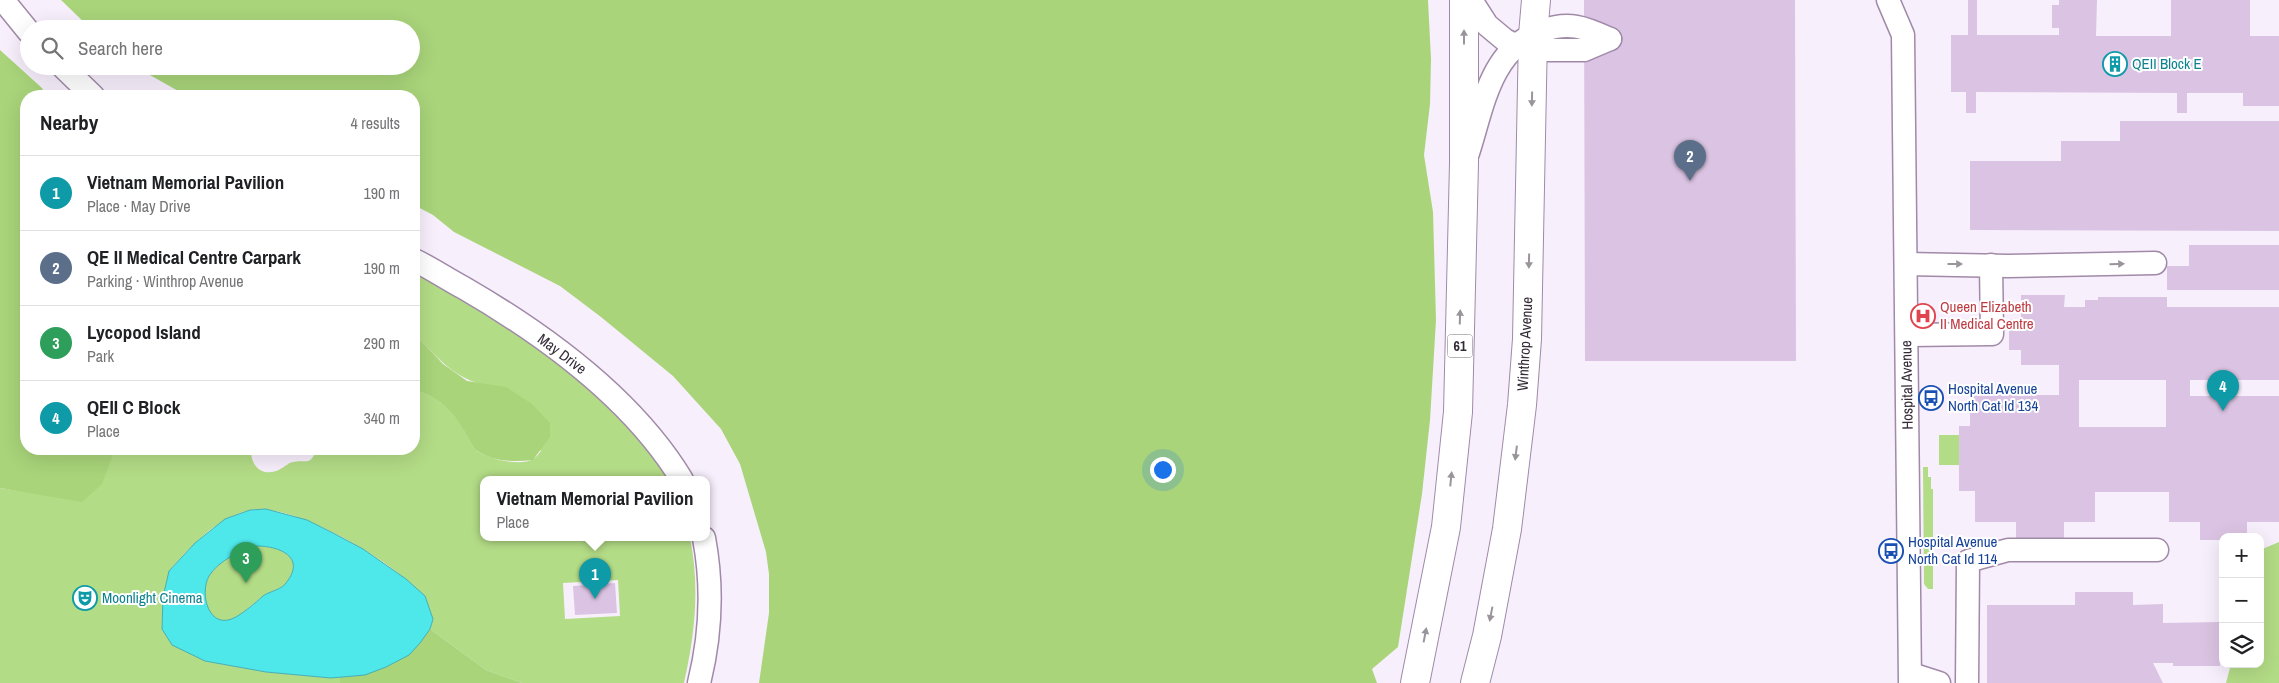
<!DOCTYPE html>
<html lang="en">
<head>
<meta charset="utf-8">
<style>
  :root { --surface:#fff; --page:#f6f6f6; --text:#202124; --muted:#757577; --line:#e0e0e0; --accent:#111827 }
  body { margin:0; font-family:"Archivo Narrow",sans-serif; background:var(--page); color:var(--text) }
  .controls { position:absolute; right:15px; bottom:15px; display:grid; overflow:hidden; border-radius:10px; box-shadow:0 5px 20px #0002 }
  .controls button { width:45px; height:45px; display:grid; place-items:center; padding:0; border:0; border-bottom:1px solid var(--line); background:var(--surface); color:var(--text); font:25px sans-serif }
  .you { position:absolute; left:1162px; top:469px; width:18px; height:18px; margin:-12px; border:4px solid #fff; border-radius:50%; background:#1a73e8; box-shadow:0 0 0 8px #1a73e833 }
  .badge { display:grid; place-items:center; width:32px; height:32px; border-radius:50%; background:var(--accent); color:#fff; font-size:16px; font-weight:700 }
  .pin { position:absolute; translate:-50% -41px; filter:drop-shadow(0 1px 2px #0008) }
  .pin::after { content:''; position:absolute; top:26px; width:18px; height:15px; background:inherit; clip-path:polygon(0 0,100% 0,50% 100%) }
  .popup { position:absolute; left:480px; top:476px; width:230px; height:65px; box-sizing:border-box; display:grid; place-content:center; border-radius:10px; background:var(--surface); filter:drop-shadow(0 1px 4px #0005); font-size:16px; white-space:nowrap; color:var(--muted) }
  .popup b { font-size:19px; color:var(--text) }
  .popup::after { content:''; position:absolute; left:50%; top:100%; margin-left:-10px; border:10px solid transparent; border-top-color:var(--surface) }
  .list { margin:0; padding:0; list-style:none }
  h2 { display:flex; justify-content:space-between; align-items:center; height:65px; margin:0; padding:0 20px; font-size:21px }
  h2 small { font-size:16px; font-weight:400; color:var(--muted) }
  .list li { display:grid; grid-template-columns:32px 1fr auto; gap:15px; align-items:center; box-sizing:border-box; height:75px; padding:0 20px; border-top:1px solid var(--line) }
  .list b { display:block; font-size:19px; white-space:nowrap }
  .list p { margin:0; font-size:16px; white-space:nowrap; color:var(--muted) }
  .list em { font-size:16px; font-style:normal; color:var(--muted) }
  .icon { flex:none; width:28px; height:28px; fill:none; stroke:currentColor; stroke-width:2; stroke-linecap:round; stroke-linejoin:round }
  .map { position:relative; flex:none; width:2279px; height:683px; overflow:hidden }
  .search { position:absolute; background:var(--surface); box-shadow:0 5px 20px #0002; left:20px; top:20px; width:400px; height:55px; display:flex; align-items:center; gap:12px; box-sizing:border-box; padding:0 18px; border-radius:28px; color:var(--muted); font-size:19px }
  .panel { position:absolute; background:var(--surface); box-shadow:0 5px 20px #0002; left:20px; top:90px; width:400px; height:365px; border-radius:20px }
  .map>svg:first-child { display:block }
</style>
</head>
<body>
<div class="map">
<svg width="2279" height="683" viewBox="0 0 2279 683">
  <rect width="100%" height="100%" fill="#f8effc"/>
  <g fill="#b3dc86" fill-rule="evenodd">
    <path d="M414 270C508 326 608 387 670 480H484V538H690C700 587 695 634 684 683H522L486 670 430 629 433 619C424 606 416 588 404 578 375 552 289 502 250 510 216 518 191 546 169 571L205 661 266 672 331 678 340 677V683H0V488L27 492 114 454 115 449H251C250 468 265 479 282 468 286 466 288 463 293 462 306 459 311 467 316 449H414V390C436 394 452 411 464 429 468 435 470 444 475 449 485 459 521 467 533 459 536 458 539 453 541 451L482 384C453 378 433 353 414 333ZM618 580 620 616 565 619 563 583Z"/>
    <rect x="1939" y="435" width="20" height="30"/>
    <path d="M1923 467H1928V477H1931V489H1933V589H1928L1924 584Z"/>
    <path d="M2279 542V683H2226L2231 664H2260V550Z"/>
    <path d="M257 546C279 546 307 557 286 583 281 590 270 591 263 596 254 603 246 611 236 617 209 632 198 595 209 576 218 561 241 550 257 546Z"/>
  </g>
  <g fill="#a9d47a">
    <path d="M61 0H1428L1431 59 1430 104 1424 155 1433 212 1436 320 1430 420 1422 494 1398 647 1372 669 1377 683H759L769 613V574L766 552 740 464 721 429 673 376 601 317 560 286 454 232 433 215 414 205V96H187L134 66H411V29H91Z"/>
    <path d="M0 50 42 88 46 96H26V449H115L102 484 82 502 0 488Z"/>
    <path d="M414 333 443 364 467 381 506 387 532 404 550 423V437L533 460C513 462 493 462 476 450 471 446 468 436 464 430 453 412 436 394 414 390Z"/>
    <path d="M430 629 486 670 522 683H340V677C380 673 407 663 430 629Z"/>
  </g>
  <path fill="#4ee7ea" stroke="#46afb4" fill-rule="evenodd" d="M266 509 307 520 333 533 363 549 406 579 425 596 433 619 430 629 420 643 409 655 386 667 365 675 331 678 266 672 205 661 172 645 162 629 163 597 169 571 195 543 225 519 250 510ZM257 546C279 546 307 557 286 583 281 590 270 591 263 596 254 604 246 611 236 617 209 632 199 594 209 576 218 561 241 550 257 546Z"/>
  <g fill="#dbc4e3" fill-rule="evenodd">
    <path d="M1584 0H1795L1796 361H1585Z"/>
    <path d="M1968 0H1977V35H2059V28H2052V5H2059V0H2097L2096 36H2171V0H2250V36H2279V106H2243V93H2187V113H2177V93L1976 92V113H1966V92H1951V35H1968Z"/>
    <path d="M2120 121H2279V231L1970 230V161H2061V141H2120Z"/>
    <path d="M2189 245H2279V290H2167V266H2189Z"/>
    <path d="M2021 295H2065L2064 307H2085V300H2098V297H2167V307H2279V380H2190V396H2279V522H2247V537H2223V540H2200V522H2169V492H2095V522H2064V540H2016V522H1975V491H1959V426H1970V395H2059V365H2021V350H2009V319H2021ZM2079 380H2166V427H2079Z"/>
    <path d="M615 583 617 613 575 615 573 586Z"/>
    <path d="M2075 592H2133V605L2163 604V623L2219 622 2220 666H2173V663H2153L2163 683H1987V605H2075Z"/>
  </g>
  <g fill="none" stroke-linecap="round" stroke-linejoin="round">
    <defs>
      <g id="minor">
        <path d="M3 0 29 32"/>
        <path d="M1471 0 1487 25 1505 40 1515 45 1533 50H1584L1610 39"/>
        <path d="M1888 0 1903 35 1910 683"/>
        <path d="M62 66 93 96"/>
        <path d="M1468 153C1483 107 1490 50 1541 31 1569 21 1584 27 1610 39"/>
        <path d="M414 260C431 268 447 279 464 288 545 335 633 399 682 480"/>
        <path d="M1906 264 2008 266 2155 263"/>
        <path d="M1907 335 1992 334 1991 265"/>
        <path d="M1911 674 1939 683"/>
        <path d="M699 683C711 635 713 586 704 538"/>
        <path d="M1967 683 1968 561 2008 550H2157"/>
      </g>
      <g id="major">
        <path d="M1415 683 1446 527 1458 412 1464 163V0"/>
        <path d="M1475 683 1487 636 1507 529 1522 405 1527 339 1533 35 1536 0"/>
      </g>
    </defs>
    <use href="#minor" stroke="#a08aa8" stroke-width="25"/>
    <use href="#major" stroke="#a08aa8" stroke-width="30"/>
    <use href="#minor" stroke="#fff" stroke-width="22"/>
    <use href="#major" stroke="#fff" stroke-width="28"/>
  </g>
  <defs><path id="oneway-solid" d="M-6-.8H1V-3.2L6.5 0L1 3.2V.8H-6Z" transform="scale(1.25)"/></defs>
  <g fill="#9a959b">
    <use href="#oneway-solid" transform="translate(1464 37) rotate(-90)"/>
    <use href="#oneway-solid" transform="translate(1532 99) rotate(91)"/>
    <use href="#oneway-solid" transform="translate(1529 261) rotate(91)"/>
    <use href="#oneway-solid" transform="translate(1955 264)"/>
    <use href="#oneway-solid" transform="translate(2117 264) rotate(-1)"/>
    <use href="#oneway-solid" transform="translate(1460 317) rotate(-88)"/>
    <use href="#oneway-solid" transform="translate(1516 453) rotate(97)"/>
    <use href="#oneway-solid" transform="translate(1451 479) rotate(-84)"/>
    <use href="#oneway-solid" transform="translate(1491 614) rotate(101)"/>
    <use href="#oneway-solid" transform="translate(1425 635) rotate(-79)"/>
  </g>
  <defs>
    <symbol id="building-ring" viewBox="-11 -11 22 22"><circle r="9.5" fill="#fff" stroke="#0f9aa8" stroke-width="1.5"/><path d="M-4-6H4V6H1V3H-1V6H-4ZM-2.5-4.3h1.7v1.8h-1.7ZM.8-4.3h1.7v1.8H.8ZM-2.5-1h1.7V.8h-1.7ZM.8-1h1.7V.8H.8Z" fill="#0f9aa8"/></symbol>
    <symbol id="hospital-ring" viewBox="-11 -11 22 22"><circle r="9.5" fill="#fff" stroke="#e0444e" stroke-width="1.5"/><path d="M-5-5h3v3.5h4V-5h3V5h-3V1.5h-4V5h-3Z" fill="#e0444e"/></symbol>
    <symbol id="bus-ring" viewBox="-11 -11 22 22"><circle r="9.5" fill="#fff" stroke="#1a4fb4" stroke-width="1.5"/><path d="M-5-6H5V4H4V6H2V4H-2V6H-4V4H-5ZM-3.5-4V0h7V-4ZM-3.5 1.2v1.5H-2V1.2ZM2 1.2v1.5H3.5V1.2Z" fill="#1a4fb4"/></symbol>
    <symbol id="theatre-ring" viewBox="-11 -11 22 22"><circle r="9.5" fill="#fff" stroke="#0f9aa8" stroke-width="1.5"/><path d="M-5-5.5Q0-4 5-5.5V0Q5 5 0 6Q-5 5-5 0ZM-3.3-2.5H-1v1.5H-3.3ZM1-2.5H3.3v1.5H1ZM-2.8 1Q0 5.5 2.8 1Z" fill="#0f9aa8"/></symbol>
  </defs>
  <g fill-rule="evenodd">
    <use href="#building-ring" x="2101" y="50" width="28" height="28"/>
    <use href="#hospital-ring" x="1909" y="302" width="28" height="28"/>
    <use href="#bus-ring" x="1917" y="384" width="28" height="28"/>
    <use href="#bus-ring" x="1877" y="537" width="28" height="28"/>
    <use href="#theatre-ring" x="71" y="584" width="28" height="28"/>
  </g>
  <g text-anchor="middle" stroke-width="4" stroke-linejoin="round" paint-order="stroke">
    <rect fill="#fff" stroke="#716b73" stroke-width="1" x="1447.5" y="334.5" width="25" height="23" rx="4"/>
    <g font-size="14" font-weight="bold" fill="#342b37">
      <text x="1460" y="351">61</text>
    </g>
    <g font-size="15" fill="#0d838f" stroke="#fff" text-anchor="start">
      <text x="2132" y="69">QEII Block E</text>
      <text x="102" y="603">Moonlight Cinema</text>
    </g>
    <g font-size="15" fill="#be3a42" stroke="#fff" text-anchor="start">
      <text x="1940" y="312">Queen Elizabeth<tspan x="1940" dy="17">II Medical Centre</tspan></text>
    </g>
    <g font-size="15" fill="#342b37" stroke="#fff">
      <text transform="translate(1525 344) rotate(-87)" y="5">Winthrop Avenue</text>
      <text transform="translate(562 354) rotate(37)" y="5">May Drive</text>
      <text transform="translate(1907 385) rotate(-91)" y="5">Hospital Avenue</text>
    </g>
    <g font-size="15" fill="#164399" stroke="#fff" text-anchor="start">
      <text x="1948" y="394">Hospital Avenue<tspan x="1948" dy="17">North Cat Id 134</tspan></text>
      <text x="1908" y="547">Hospital Avenue<tspan x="1908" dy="17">North Cat Id 114</tspan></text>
    </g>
  </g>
</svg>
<div class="controls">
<button>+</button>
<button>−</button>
<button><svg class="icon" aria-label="layers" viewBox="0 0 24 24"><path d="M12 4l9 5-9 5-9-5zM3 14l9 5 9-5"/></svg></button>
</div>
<div class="you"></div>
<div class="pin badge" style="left:595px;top:599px;background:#0f9aa8">1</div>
<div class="popup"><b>Vietnam Memorial Pavilion</b>Place</div>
<div class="pin badge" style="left:1690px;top:181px;background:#5c6f8a">2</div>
<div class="pin badge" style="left:246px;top:583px;background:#2e9e5b">3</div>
<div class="pin badge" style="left:2223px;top:411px;background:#0f9aa8">4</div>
<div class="search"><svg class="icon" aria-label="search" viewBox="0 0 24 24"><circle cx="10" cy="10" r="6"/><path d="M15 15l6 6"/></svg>Search here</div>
<section class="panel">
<h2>Nearby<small>4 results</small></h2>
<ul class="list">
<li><span class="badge" style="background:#0f9aa8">1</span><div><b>Vietnam Memorial Pavilion</b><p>Place · May Drive</p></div><em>190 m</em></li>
<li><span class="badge" style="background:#5c6f8a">2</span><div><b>QE II Medical Centre Carpark</b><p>Parking · Winthrop Avenue</p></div><em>190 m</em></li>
<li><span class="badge" style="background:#2e9e5b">3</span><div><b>Lycopod Island</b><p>Park</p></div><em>290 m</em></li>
<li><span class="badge" style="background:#0f9aa8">4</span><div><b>QEII C Block</b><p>Place</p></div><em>340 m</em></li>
</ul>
</section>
</div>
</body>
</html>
